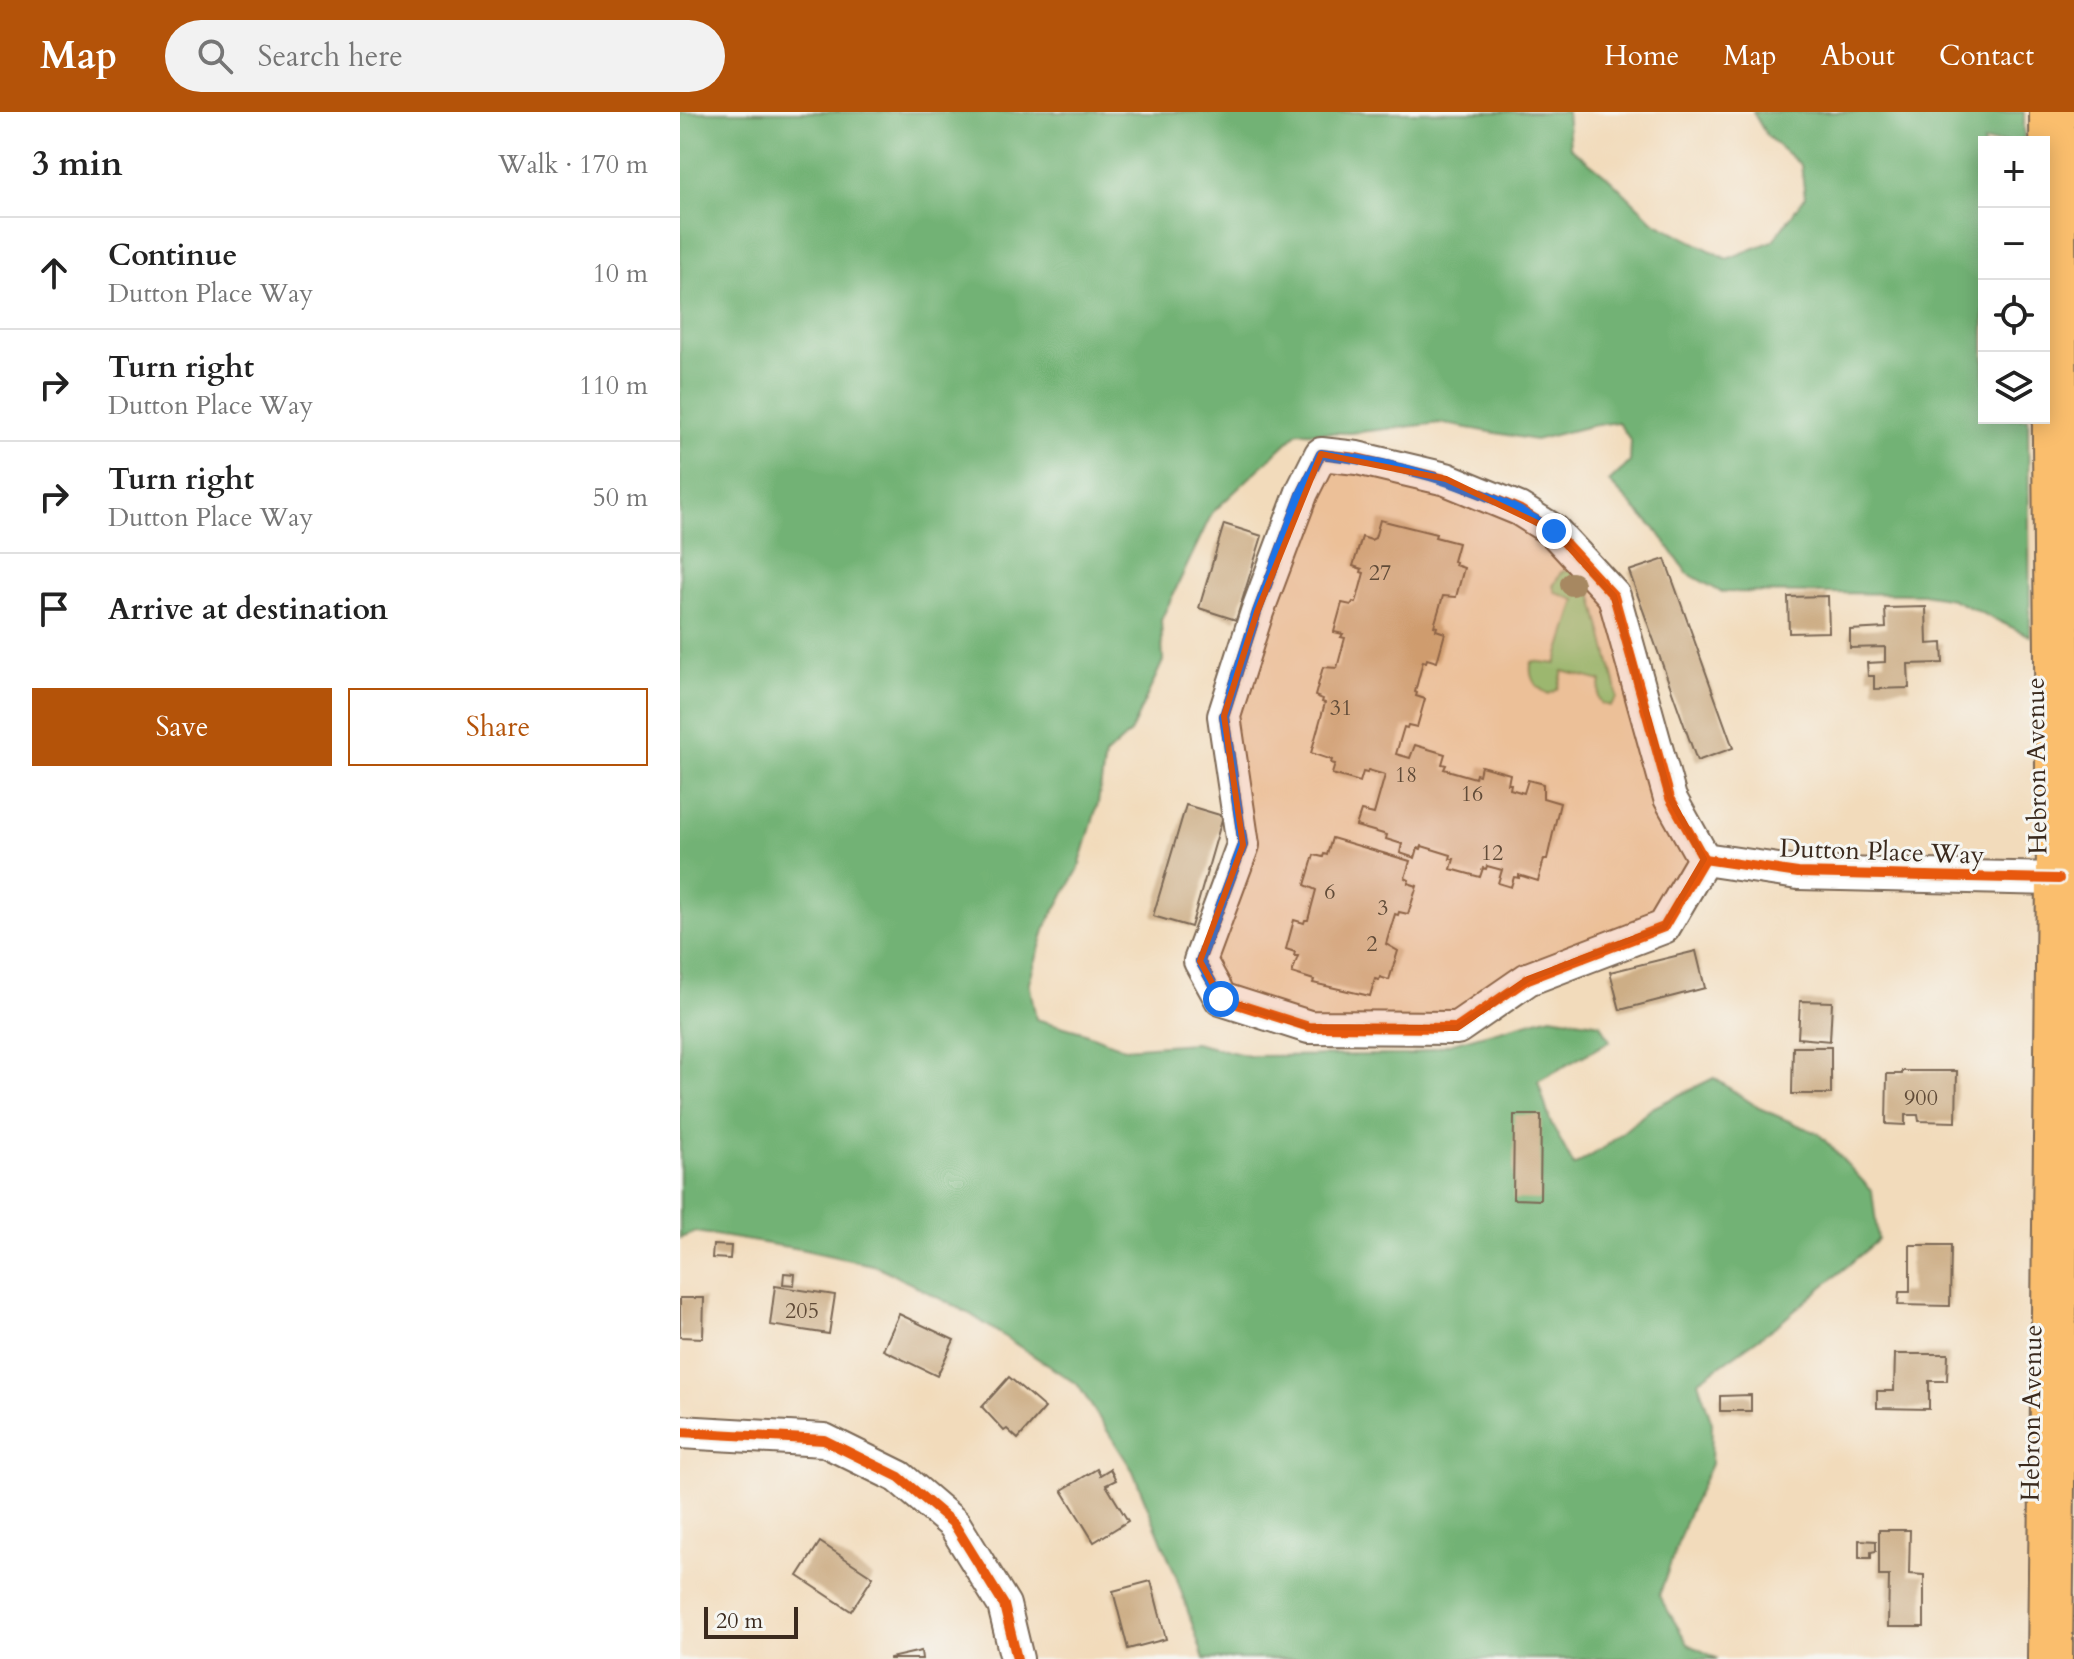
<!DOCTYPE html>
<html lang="en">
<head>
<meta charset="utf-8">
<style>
  :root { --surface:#fff; --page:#f2f2f2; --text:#222; --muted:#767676; --line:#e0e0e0; --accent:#b45309 }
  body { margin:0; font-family:Cardo,serif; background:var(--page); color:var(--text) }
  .controls { position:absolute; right:24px; top:24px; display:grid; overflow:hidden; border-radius:0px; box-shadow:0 4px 20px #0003 }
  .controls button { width:72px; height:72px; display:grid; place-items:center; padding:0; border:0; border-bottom:2px solid var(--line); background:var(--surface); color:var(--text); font:40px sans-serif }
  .scale { position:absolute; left:24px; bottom:20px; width:94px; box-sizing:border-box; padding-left:8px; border:4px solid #3b2a1e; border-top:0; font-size:22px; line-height:28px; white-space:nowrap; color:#3b2a1e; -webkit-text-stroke:6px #f6f6f2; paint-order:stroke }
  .stop { position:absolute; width:24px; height:24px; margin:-18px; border:6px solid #1a73e8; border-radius:50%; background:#fff }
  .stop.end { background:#1a73e8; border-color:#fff; box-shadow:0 2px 8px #0008 }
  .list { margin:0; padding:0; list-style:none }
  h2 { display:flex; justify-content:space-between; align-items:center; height:104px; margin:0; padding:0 32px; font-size:34px }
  h2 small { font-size:26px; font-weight:400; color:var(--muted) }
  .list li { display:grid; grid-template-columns:52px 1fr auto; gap:24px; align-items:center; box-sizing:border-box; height:112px; padding:0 32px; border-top:2px solid var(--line) }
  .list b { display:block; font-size:30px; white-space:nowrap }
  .list p { margin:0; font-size:26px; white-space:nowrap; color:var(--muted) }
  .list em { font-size:26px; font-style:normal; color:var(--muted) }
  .actions { display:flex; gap:16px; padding:24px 32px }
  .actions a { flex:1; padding:18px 0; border:2px solid var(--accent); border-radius:0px; text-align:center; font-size:28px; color:var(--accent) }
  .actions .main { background:var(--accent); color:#fff }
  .icon { flex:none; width:44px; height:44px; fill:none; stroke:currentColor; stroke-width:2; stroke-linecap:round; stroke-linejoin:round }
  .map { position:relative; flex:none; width:1394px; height:1547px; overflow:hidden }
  header { display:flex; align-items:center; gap:48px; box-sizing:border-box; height:112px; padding:0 40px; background:var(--accent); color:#fff }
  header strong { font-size:38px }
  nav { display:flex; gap:44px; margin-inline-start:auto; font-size:28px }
  .search { width:560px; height:72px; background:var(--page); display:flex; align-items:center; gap:20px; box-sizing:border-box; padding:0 28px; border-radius:44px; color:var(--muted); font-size:30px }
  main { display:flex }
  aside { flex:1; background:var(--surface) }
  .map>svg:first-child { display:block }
</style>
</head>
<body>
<header>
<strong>Map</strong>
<div class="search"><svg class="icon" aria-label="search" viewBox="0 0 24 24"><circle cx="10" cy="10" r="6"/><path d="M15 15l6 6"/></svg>Search here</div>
<nav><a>Home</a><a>Map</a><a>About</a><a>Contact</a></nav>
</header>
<main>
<aside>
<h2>3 min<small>Walk · 170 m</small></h2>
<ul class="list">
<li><svg class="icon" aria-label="ahead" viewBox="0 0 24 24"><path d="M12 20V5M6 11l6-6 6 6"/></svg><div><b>Continue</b><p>Dutton Place Way</p></div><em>10 m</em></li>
<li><svg class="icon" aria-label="right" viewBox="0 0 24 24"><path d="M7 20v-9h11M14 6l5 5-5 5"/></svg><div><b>Turn right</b><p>Dutton Place Way</p></div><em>110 m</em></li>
<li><svg class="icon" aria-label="right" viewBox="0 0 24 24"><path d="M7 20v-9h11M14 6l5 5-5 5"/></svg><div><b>Turn right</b><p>Dutton Place Way</p></div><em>50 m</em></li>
<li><svg class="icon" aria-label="arrive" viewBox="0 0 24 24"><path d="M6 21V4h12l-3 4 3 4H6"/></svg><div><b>Arrive at destination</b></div></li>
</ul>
<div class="actions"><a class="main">Save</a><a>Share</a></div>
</aside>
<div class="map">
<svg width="1394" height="1547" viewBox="0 0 1394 1547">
  <rect width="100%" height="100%" fill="#f6f6f2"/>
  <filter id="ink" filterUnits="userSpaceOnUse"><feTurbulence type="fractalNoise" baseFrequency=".0125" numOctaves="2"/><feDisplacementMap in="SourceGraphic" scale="16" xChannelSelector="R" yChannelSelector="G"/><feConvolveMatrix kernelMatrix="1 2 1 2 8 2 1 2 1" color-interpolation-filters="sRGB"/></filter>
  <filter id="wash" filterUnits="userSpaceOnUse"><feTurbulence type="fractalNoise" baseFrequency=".006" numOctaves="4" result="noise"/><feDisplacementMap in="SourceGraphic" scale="32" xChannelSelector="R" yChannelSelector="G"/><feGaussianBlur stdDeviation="1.8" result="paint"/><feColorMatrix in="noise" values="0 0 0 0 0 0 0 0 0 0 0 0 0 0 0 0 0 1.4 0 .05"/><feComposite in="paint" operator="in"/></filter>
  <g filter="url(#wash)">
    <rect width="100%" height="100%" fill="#f2dbbb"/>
    <path fill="#8ed088" stroke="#647d53" stroke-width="2" d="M891 457 912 481 936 575 937 586 930 594 922 592 918 585 921 569 883 559 878 577 869 582C855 576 849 567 851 552L853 549 876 552 896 488 876 481 873 474 881 460Z"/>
    <path fill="#72b274" stroke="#566e49" stroke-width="2" d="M0 0H887L890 35 930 67 974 110 1047 147 1093 129 1125 85 1121 53 1087 24 1073 0H1344V30H1304V306H1348L1350 524 1272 487 1243 482 1041 480 1007 461 978 420 929 370 950 350 951 329 938 310 910 314 855 328 760 311 670 321 618 320 532 401 481 508 483 549 450 621 425 644 418 691 398 758 367 812 349 870 356 907 402 920 444 936 514 931 569 944 729 943 871 904 921 912 930 929 858 969 870 1009 894 1054 925 1035 972 996 1034 966 1079 996 1139 1022 1192 1079 1198 1128 1100 1211 1018 1269 1032 1311 1031 1352 1007 1405 979 1484 1008 1532 1038 1547H524L496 1464 453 1359 398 1273 290 1202 197 1154 120 1137 16 1120 0 1126Z"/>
    <g id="blocks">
      <g fill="#cdae86">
        <path d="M700 408 756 422 755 425 778 431 773 449 776 450 775 453 784 456 776 485 763 484 754 514 757 515 756 518 765 521 757 550 747 547 746 550 743 549 735 580 737 581 736 584 745 587 737 615 728 613 727 616 724 615 716 642 730 646 735 633 765 642 762 652 766 653 764 657 795 666 796 662 799 663 801 654 830 662 828 672H831L830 677 844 681 848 668 863 672V686L880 691 867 747H864L858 769 839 763V766L834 765 831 775 818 771 822 758 807 754 806 757 803 756 800 765 771 757 774 747H770L771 743 742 734 741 737 738 736 735 746 720 741 722 732 706 727 707 723 676 714 681 699 694 702 705 663 688 658 687 661 683 660 680 670 652 662 655 652 651 651 652 648 631 641 645 591 642 590 643 587 635 584 643 555 657 556 665 526 661 525 663 522 654 520 662 491 671 493 673 490 676 491 684 461 681 460 682 457 673 454 682 425 691 428 695 426Z"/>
        <path d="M544 412 582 424 556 508 519 496Z"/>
        <path d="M985 447 1053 636 1017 649 949 459Z"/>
        <path d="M1148 484 1149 520 1109 521 1108 485Z"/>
        <path d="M1246 495 1247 532 1262 531 1263 551 1228 552 1229 576 1194 577V564H1188L1187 551 1205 550V535L1170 536V518L1206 516 1205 496Z"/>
        <path d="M506 693 543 704 511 815 473 804Z"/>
        <path d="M652 726 730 749 725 766 729 768 728 771 737 774 728 802 719 800 718 803 715 802 706 832 718 839 709 868 700 865 699 868 695 867 690 884 633 871 634 868 612 861 618 844H614L615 840 606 837 614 808 624 811 625 808H628L636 778 625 773 634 743 643 745 644 742 647 743Z"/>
        <path d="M1016 839 1025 876 940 898 930 860Z"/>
        <path d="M1120 889 1152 890 1150 929 1118 926Z"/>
        <path d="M1113 935H1151V982H1112Z"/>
        <path d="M1222 959H1277L1276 1010 1239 1009 1238 1003H1225V1013L1206 1012 1207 962H1222Z"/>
        <path d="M834 1003H861L860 1088 833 1087Z"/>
        <path d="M33 1133 51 1134 50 1147 32 1146Z"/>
        <path d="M1230 1133H1271L1270 1194 1218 1193 1219 1180H1230Z"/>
        <path d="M104 1161 115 1162 114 1173 103 1172Z"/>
        <path d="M95 1174 155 1183 149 1222 90 1213Z"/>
        <path d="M0 1186H24L23 1226 0 1225Z"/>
        <path d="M219 1202 274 1228 257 1264 203 1238Z"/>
        <path d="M1215 1242H1268L1267 1269H1249V1297L1197 1296V1279H1214Z"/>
        <path d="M329 1265 365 1296 338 1327 327 1317 324 1319 302 1295Z"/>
        <path d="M1071 1283V1299H1040V1284Z"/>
        <path d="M417 1357 420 1363 430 1357 436 1368 426 1373 448 1409 414 1430 382 1378Z"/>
        <path d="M1199 1418H1230L1229 1462 1244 1463V1515H1208L1209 1464H1199Z"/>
        <path d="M1179 1428 1196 1429V1439L1191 1440V1446H1179Z"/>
        <path d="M140 1430 193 1465 171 1499 118 1464Z"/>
        <path d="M471 1469 486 1527 448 1537 433 1479Z"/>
        <path d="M241 1539 242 1547H210V1546Z"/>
      </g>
    </g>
  </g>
  <g filter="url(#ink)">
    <use href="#blocks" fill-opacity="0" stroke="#7b6855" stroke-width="2"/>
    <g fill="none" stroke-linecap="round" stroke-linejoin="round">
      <defs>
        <g id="minor">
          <path d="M641 342 677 346 766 367 839 397 874 419 934 484 990 686 1024 747 984 815 848 867 777 916 629 915 541 887 520 849 563 733 544 604 577 500 622 380Z"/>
          <path d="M1024 747 1118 761 1379 767"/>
          <path d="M0 1320 144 1328 219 1365 274 1412 324 1493 337 1547"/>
        </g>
        <path id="primary" d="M1370 1547 1379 767 1372 0"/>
      </defs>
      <use href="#minor" stroke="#7b6855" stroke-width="36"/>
      <use href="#primary" stroke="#7b6855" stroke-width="48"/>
      <use href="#minor" stroke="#fff" stroke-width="32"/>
      <use href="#primary" stroke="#fabe6d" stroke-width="44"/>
      <defs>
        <g id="cycleway">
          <path d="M641 342 677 346 766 367 839 397 874 419 934 484 990 686 1024 747 984 815 848 867 777 916 629 915 541 887 520 849 563 733 544 604 577 500 622 380Z"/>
          <path d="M1024 747 1118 761 1379 767"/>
          <path d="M0 1320 144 1328 219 1365 274 1412 324 1493 337 1547"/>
        </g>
      </defs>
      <use href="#cycleway" stroke="#f6f6f2" stroke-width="15"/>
      <use href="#cycleway" stroke="#e8590c" stroke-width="10"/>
    </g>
    <circle fill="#9b9576" cx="892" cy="472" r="12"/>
  </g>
  <g fill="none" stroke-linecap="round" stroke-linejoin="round" filter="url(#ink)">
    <path stroke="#1a73e8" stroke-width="10" d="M541 887 520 849 563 733 544 604 577 500 622 380 641 342C724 352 804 375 874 419"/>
  </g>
  <path fill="#d7540e" fill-opacity="0.2" stroke="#d7540e" stroke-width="6" stroke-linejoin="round" d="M641 342 766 367 874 419 934 484 990 686 1024 747 984 815 848 867 777 916 629 915 541 887 520 849 563 733 544 604 577 500Z"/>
  <g text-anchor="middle" stroke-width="6" stroke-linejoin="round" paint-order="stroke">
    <g font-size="22" fill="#604b38">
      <text x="700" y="468">27</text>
      <text x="661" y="603">31</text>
      <text x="726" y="670">18</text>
      <text x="792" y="689">16</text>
      <text x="812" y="748">12</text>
      <text x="650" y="787">6</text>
      <text x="703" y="803">3</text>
      <text x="692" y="839">2</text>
      <text x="1241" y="993">900</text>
      <text x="122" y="1206">205</text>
    </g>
    <g font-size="26" fill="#3b2a1e" stroke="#f6f6f2">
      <text transform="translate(1356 654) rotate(-91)" y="9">Hebron Avenue</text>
      <text transform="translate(1202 739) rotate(2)" y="9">Dutton Place Way</text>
      <text transform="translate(1351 1301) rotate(-89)" y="9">Hebron Avenue</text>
    </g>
  </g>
</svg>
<div class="controls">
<button>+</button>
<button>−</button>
<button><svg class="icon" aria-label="locate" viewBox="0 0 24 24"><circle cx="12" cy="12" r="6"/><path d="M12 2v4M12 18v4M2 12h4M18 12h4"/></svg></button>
<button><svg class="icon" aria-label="layers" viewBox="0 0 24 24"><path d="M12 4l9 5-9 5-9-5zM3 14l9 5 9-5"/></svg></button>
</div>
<div class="scale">20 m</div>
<div class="stop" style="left:541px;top:887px"></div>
<div class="stop end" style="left:874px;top:419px"></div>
</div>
</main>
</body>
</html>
